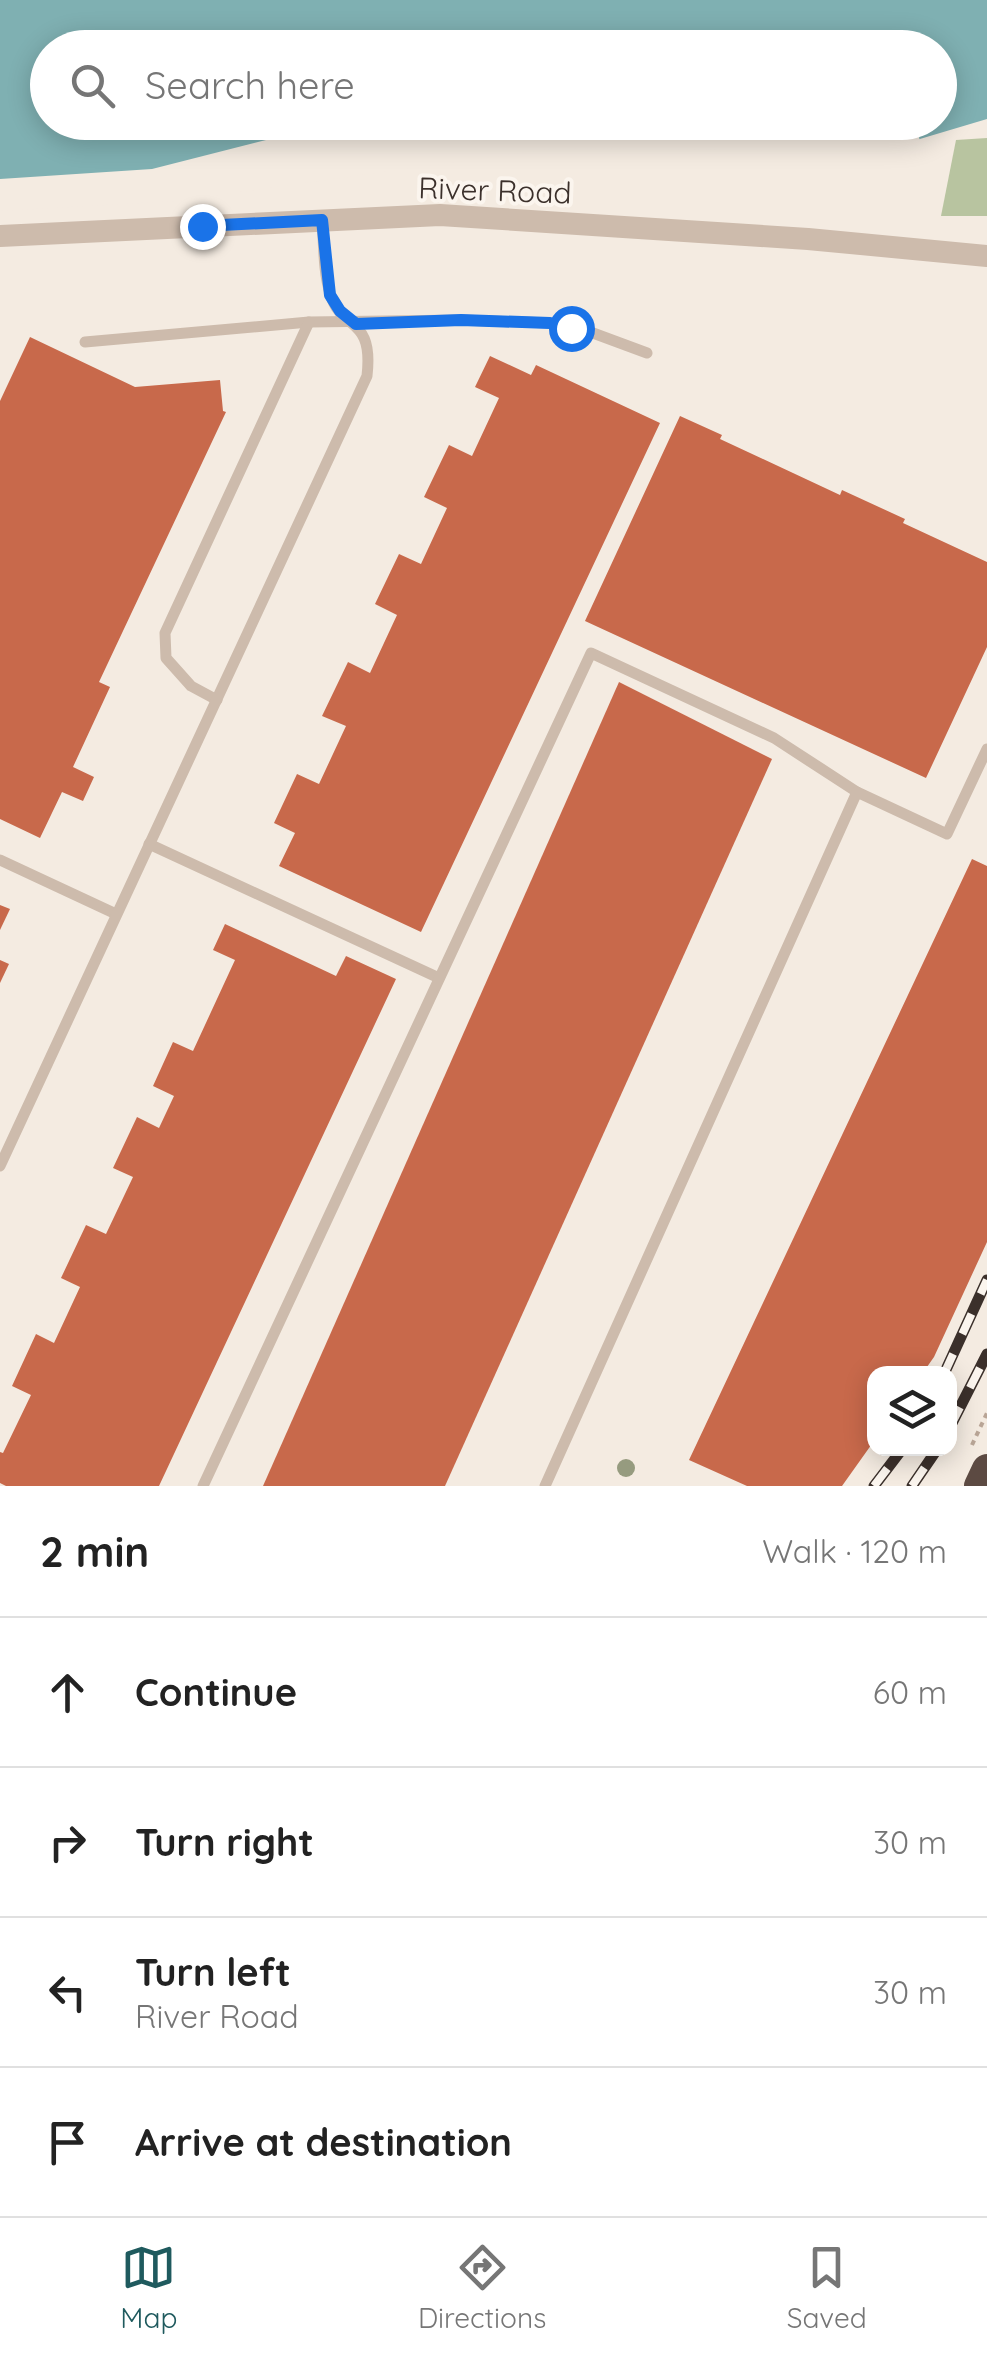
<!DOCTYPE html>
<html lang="en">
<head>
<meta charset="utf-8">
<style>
  :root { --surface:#fff; --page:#f6f6f6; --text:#222; --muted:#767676; --line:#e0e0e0; --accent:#1f5a5e }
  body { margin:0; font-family:Quicksand,sans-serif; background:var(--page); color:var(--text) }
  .controls { position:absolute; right:30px; bottom:30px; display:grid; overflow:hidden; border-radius:20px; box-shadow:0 5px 25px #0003 }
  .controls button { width:90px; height:90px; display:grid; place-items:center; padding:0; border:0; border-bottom:2px solid var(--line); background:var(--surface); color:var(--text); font:50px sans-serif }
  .stop { position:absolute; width:30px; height:30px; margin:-22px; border:8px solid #1a73e8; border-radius:50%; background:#fff }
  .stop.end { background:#1a73e8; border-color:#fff; box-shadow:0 2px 10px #0008 }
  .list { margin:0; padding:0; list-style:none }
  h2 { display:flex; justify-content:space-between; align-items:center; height:130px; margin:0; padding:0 40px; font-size:42px }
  h2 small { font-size:32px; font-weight:400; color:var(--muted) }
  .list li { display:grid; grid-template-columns:65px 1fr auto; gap:30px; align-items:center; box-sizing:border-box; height:150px; padding:0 40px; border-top:2px solid var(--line) }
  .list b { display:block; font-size:38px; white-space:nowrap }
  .list p { margin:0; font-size:32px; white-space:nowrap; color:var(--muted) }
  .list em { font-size:32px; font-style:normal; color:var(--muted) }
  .icon { flex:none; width:55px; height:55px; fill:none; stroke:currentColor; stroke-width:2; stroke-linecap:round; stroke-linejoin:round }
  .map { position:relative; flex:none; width:987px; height:1486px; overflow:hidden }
  .search { position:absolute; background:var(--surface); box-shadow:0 5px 25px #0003; left:30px; right:30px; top:30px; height:110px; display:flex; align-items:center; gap:25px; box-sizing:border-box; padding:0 35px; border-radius:55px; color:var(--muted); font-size:38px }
  .sheet { height:730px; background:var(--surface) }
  nav { display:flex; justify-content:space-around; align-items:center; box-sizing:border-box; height:140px; border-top:2px solid var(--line); background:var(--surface); font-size:28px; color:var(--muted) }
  nav a { display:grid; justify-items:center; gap:5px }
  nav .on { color:var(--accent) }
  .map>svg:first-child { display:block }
</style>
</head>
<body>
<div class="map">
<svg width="987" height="1486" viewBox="0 0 987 1486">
  <rect width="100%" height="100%" fill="#f4ebe1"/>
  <path fill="#b8c4a0" d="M987 138V216H941L956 140Z"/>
  <path fill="#7fb0b2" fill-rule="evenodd" d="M0 0H987V119L893 147 556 143 0 206ZM48 48H940V122H48Z"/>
  <path fill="#f4ebe1" d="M510 122H697L724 126 900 130 919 136 920 145 893 152 556 148 175 201 0 211V179L152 169 270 139 345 136 395 127Z"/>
  <g fill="#c8694b">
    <path d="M30 337 135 387 220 380 223 411 226 412 99 682 110 687 73 767 94 777 83 801 62 792 40 838 0 819V401Z"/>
    <path d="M490 356 531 375 536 365 660 423 421 932 279 866 295 833 274 823 297 774 319 784 346 726 322 716 348 662 370 673 397 615 375 604 399 554 421 564 447 508 424 497 449 445 472 456 499 398 475 387Z"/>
    <path d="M680 416 722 435 720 439 840 495 842 490 905 519 903 523 987 562V647L926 778 585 621Z"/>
    <path d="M619 682 772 759 445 1486H263Z"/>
    <path d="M972 859 987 866V1242L934 1357 922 1374H874V1441L842 1486H747L689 1460Z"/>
    <path d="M0 905 10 909 0 930Z"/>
    <path d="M225 924 336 976 346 956 396 979 159 1486H6L0 1483V1452L3 1453 31 1395 12 1386 36 1334 54 1343 80 1287 61 1278 86 1225 106 1234 133 1177 113 1168 137 1117 159 1128 174 1096 153 1086 173 1042 193 1051 235 960 213 950Z"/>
    <path d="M0 960 9 964 0 983Z"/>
  </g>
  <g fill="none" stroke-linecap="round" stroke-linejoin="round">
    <path stroke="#b9a596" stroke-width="4" stroke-dasharray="5 5" stroke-linecap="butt" d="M972 1445 987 1413"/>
    <g stroke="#cdbbac" stroke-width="11">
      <path d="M85 342 309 322 461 320 550 323 593 333 647 353"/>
      <path d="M217 700 191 686 166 658 165 633 309 322"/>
      <path d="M149 844 439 978"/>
      <path d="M0 860 116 914"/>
      <path d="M0 1166 367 376C374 314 341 333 330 293 323 271 324 244 322 221"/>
      <path d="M203 1486 591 653 774 738 857 792"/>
      <path d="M545 1486 857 792 947 834 987 749"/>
    </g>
    <path stroke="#cdbbac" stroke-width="22" d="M0 236 440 215 808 239 987 256"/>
    <path stroke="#5c4a42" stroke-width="30" d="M979 1486 987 1469"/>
    <defs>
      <g id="rail">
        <path d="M944 1374 987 1280"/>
        <path d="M950 1427 987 1354"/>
        <path d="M874 1486 903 1448"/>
        <path d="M912 1486 938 1448"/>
      </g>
    </defs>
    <use href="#rail" stroke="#3b302b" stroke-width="11"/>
    <use href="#rail" stroke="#fbf5ee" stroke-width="8" stroke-dasharray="22" stroke-linecap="butt"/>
  </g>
  <circle fill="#969b7f" cx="626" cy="1468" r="9"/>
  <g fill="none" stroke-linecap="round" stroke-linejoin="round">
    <path stroke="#1a73e8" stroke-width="12" d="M202 226 322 220 330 295 340 311 356 324 461 320 550 323 571 328"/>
  </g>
  <g text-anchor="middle" stroke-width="8" stroke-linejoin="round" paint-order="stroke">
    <g font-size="30" fill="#3b302b" stroke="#fbf5ee">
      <text transform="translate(495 191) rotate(2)" y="10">River Road</text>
    </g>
  </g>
</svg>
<div class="controls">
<button><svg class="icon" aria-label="layers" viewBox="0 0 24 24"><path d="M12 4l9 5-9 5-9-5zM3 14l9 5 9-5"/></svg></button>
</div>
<div class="stop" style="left:571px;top:328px"></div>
<div class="stop end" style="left:202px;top:226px"></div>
<div class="search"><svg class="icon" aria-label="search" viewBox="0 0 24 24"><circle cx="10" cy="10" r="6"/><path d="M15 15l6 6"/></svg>Search here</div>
</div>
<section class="sheet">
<h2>2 min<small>Walk · 120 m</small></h2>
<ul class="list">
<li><svg class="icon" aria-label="ahead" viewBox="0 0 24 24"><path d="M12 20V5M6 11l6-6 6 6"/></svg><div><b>Continue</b></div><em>60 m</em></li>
<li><svg class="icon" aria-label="right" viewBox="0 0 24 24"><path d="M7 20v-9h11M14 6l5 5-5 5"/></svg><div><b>Turn right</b></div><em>30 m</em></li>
<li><svg class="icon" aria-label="left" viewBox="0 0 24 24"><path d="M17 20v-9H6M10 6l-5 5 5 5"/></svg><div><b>Turn left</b><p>River Road</p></div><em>30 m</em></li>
<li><svg class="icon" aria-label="arrive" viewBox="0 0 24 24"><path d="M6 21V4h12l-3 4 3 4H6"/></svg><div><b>Arrive at destination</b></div></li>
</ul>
</section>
<nav>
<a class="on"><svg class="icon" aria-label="map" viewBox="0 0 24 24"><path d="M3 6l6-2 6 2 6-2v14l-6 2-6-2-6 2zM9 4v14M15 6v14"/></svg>Map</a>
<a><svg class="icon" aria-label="directions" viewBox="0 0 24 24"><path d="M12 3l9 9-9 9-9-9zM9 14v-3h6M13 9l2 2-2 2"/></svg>Directions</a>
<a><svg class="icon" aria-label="saved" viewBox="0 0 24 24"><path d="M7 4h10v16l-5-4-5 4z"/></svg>Saved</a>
</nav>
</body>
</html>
